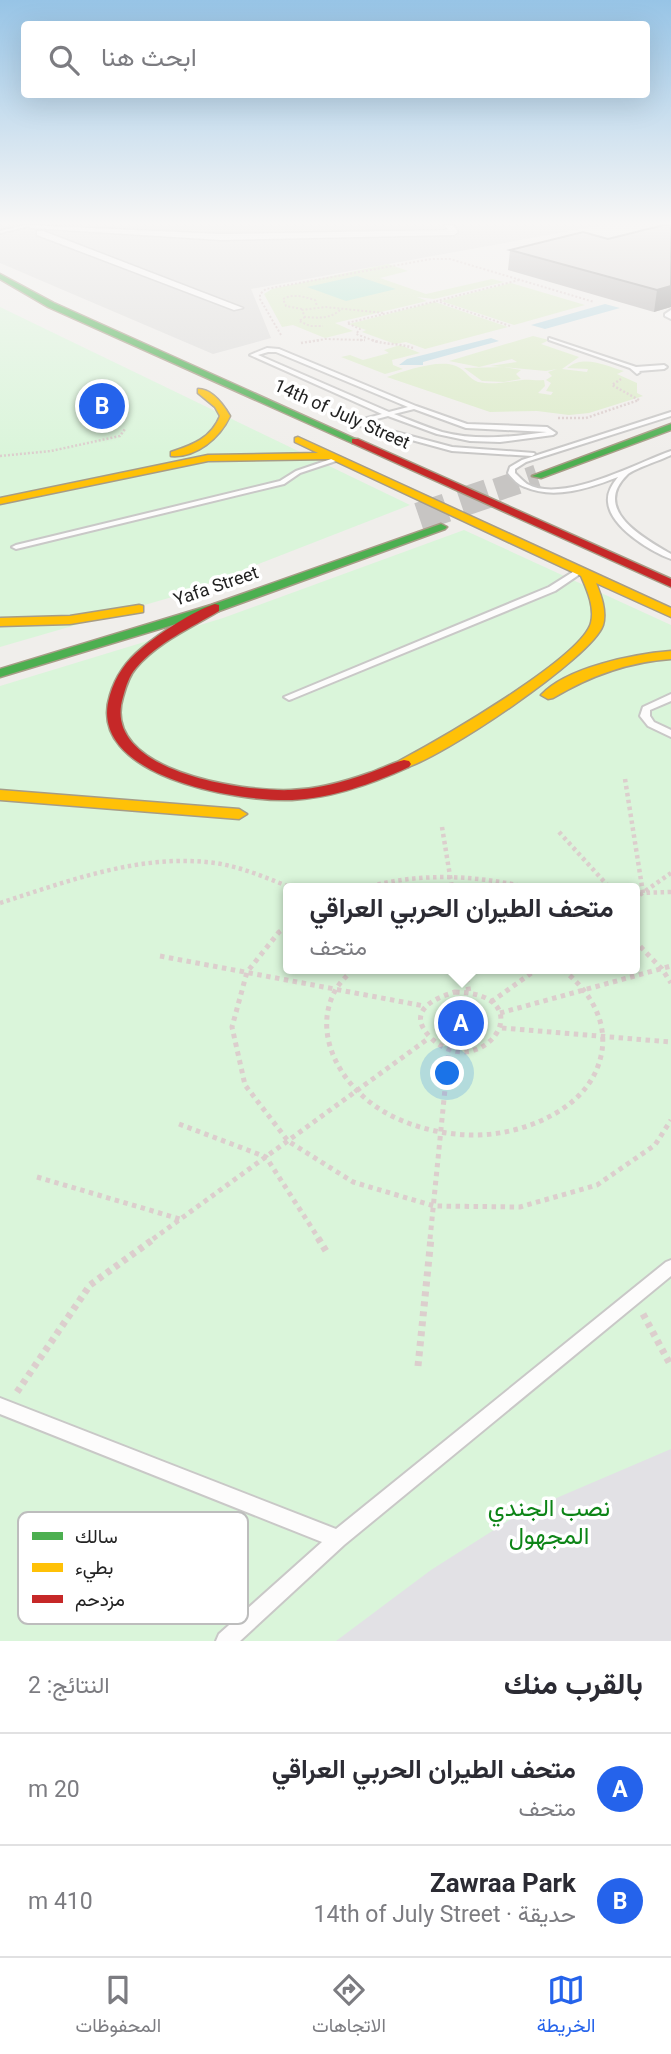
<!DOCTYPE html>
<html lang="ar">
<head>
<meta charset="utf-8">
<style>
  :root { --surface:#fff; --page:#f7f7f7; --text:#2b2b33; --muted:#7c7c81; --line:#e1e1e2; --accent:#2563eb }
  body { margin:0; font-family:Roboto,Vazirmatn,sans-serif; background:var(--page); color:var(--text); direction:rtl }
  .you { position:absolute; left:448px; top:1074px; width:24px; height:24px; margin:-18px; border:5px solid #fff; border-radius:50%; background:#1a73e8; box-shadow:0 0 0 10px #1a73e833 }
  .badge { display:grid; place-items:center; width:46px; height:46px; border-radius:50%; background:var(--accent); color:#fff; font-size:23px; font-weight:700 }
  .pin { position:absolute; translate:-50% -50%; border:4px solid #fff; box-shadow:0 2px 7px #0006 }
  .popup { position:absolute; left:283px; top:883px; width:357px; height:91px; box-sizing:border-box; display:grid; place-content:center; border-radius:7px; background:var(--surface); filter:drop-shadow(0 2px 5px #0005); font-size:23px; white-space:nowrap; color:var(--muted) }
  .popup b { font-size:26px; color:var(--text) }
  .popup::after { content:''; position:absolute; left:50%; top:100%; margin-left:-14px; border:14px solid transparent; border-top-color:var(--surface) }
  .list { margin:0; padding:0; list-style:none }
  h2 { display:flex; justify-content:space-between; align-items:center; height:91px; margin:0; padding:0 28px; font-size:30px }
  h2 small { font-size:23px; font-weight:400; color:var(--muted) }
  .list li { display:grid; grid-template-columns:46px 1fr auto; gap:21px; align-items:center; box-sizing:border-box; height:112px; padding:0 28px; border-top:2px solid var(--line) }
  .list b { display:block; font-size:26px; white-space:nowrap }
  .list p { margin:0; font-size:23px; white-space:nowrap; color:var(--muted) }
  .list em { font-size:23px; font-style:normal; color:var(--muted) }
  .icon { flex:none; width:38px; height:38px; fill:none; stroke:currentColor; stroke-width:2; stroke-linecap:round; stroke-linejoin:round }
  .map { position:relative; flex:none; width:671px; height:1641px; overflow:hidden; direction:ltr }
  .search { position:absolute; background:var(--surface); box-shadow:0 7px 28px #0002; left:21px; right:21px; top:21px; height:77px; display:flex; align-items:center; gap:18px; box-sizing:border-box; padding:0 24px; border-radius:7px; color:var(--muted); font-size:26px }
  .sheet { height:315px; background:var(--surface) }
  nav { display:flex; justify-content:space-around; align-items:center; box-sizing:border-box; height:98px; border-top:2px solid var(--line); background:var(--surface); font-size:19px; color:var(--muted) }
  nav a { display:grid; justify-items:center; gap:4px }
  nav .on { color:var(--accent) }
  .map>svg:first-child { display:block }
</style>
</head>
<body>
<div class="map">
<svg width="671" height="1641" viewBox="0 0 671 1641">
  <rect width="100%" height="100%" fill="#f0eeeb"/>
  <path fill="#dfdedc" d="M0 225H603L251 289 271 338 213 354 0 263Z"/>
  <g fill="#ddeccb">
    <path d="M388 264 408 271 380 278 426 294 492 279 504 282 434 299 417 297 427 301 335 323 353 331 325 338 293 325 282 327 264 294 272 289Z"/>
    <path d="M511 283 585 305 514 325 441 301Z"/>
    <path d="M435 302 508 327 425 349 406 342 395 344 362 332 366 330 349 324Z"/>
    <path d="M533 336 549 340 541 344 579 357 562 369 587 372 588 369 567 368C584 354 606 366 624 371L617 374 637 383V393L643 396 589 413 569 415 537 411 490 412 387 377C405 371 438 359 456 366 466 370 469 379 478 382 493 385 507 382 522 380 528 379 536 381 544 380L545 386 538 393 551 395 553 392 546 391 551 383 546 380 552 376 548 372 557 369 546 371 490 366 517 362 512 359 479 367 449 361Z"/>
    <path d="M400 345 420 353 392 360 393 365 403 369 385 374 341 357 350 355 363 360 389 353 384 350Z"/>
    <path d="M504 367 521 370 516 374 521 379 504 382 482 381 464 368Z"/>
  </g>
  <g fill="#daf5da" fill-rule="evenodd">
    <path d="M0 307 410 505 179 595 0 647Z"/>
    <path d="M464 530 671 625V1641H0V686L223 618ZM288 888H634V969H288Z"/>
  </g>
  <path fill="#b7e6d2" d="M357 276 396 289 346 301 307 287Z"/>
  <path fill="#e2e1e5" d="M671 1449V1641H336L431 1570 519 1514Z"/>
  <g fill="#bfdbe3">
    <path d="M605 304 620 308 545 329 531 325Z"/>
    <path d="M491 338 499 341 423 362V365H399L407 359Z"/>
  </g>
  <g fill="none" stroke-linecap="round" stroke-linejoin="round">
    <path stroke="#c7c5c3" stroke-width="23" stroke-dasharray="23 11" stroke-linecap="butt" d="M496 490 537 476"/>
    <path stroke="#c7c5c3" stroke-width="29" stroke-dasharray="29 15" stroke-linecap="butt" d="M419 517 501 489"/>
    <defs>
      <g id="lane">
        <path d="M26 225H33L0 233V231Z"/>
        <path d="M671 310V319L665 316V314Z"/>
        <path d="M549 338 636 367 664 365 667 367 664 369 639 371 640 372 637 374 630 368 549 340Z"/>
        <path d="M267 348 279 349 416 406 467 424 547 427 556 433 553 435 500 442 470 441 437 434 388 416 362 423 452 447 534 453 535 454 532 456 452 451 353 424V422L382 414 250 355ZM268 352H276L408 407 389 412 258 355ZM414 409 466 428 547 432C511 437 477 441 442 432 426 427 410 420 394 414Z"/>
        <path d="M671 412V416L526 462 515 469V473C518 476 523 481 527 484 563 504 636 463 671 451V455C661 460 633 469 627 475 591 510 645 539 671 554V559C650 551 610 527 608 502 607 492 612 485 618 477 590 488 554 500 525 487 518 485 512 478 508 473L510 467 522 460Z"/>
        <path d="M337 457 340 459 339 460 300 473 284 484 16 549 12 547 16 545 280 481 296 471Z"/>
        <path d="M576 570H579L583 572 555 591 292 699 289 700 284 697 549 587Z"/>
        <path d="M671 694V701L650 710V716L654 722 671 730V737L648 726 640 716 643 707Z"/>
        <path d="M671 1260V1276L344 1545 240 1641H216L219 1634 322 1542 0 1414V1398L336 1529 666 1262Z"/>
      </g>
      <g id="street">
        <path d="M27 225 221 234 448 230 445 225H453L458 232 454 235 221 240 31 228Z"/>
        <path d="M37 231H43L243 308 234 310 37 235Z"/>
      </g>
      <g id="fast">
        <path d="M0 274 54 303 360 441 352 443 48 307 0 279Z"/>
        <path d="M671 424V430L541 478 532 476Z"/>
        <path d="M441 524 447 527 445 529 219 611 0 677V669L211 605Z"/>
      </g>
      <g id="slow">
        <path d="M198 389C212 389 223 404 230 416 220 438 196 458 171 456V452C193 445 211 438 220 416L215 407 198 393Z"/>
        <path d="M298 437 671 608V617L596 583C601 595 607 611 603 625 593 657 439 760 404 768L399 767 397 764 399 761C435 742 581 659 591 623 595 607 587 590 581 576L331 459 208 461 0 504V498L208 455 318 453 295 442V438Z"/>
        <path d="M139 605 143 606V612L70 624 0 626V618L70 616Z"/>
        <path d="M671 651V659C627 662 590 676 553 698L548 699 541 695C567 667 634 654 671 651Z"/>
        <path d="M0 790 239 809 247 814 239 819 0 800Z"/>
      </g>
      <g id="jam">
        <path d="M352 439H358L671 579V587L352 443Z"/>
        <path d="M215 604 219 605V611C191 628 158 642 136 668 129 676 126 686 123 697 100 771 242 792 291 790 318 789 344 782 369 773 381 769 392 763 404 760L409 761 411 764 409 767C372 784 332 798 292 800 237 802 84 776 110 695 116 675 126 661 142 648 160 633 193 611 215 604Z"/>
      </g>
    </defs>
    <use href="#lane" stroke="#c9c8c7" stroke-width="4"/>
    <use href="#street" stroke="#c9c8c7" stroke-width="3"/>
    <use href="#fast" stroke="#a79c86" stroke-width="3"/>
    <use href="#slow" stroke="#a79c86" stroke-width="3"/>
    <use href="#jam" stroke="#a79c86" stroke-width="3"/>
    <g stroke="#dccecd" stroke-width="2" stroke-dasharray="2 2" stroke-linecap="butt">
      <path d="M302 309 286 306 283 299C294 293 304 297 315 300L317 306"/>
      <path d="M340 310C330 319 318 318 305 317L302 310 325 307 384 313"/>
      <path d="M305 317 299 321 310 326H323"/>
      <path d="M510 326 437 301 519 280"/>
      <path d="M281 335 260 299V294L266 289 431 259H450L594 302"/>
      <path d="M309 342 325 339 365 340"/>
      <path d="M377 342 356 334 360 329 347 323 437 301"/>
    </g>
    <g stroke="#dccecd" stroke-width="2.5" stroke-dasharray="2 2" stroke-linecap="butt">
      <path d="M360 340H365"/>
      <path d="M372 340C386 345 399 343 413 348"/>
      <path d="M301 343 320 340"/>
      <path d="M558 418H586L639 400 612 385 621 379"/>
      <path d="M0 456 51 451 120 436 125 429"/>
    </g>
    <g stroke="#dccecd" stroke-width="4.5" stroke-dasharray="3.5 3.5" stroke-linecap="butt">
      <path d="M625 779 643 893 671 892"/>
      <path d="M442 827 452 888"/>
      <path d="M559 832 610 888"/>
      <path d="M364 888C420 872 474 875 531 888"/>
      <path d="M634 899 671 873"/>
      <path d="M0 903C69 881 141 853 215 863 242 867 267 878 292 888"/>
    </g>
    <g stroke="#dccecd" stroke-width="5" stroke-dasharray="4.5 4.5" stroke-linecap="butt">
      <path d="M288 926 279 932 247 972 232 1027 245 1085 288 1141 353 1182 434 1206 520 1207 597 1185 655 1145 671 1120"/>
      <path d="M634 940 662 969 671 983"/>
      <path d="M160 956 424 1006"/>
      <path d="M353 969C347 976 340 982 336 989 311 1033 340 1083 378 1108 404 1125 438 1134 469 1135 499 1136 530 1128 556 1113 578 1100 595 1082 601 1056 609 1021 589 990 562 969"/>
      <path d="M465 969 469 993"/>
      <path d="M455 992C546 994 482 1085 432 1039 405 1013 431 999 455 992Z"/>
      <path d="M491 1002 537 969"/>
      <path d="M500 1013 671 966"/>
      <path d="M502 1028 671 1042"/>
      <path d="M179 1124 266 1157 319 1239"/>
      <path d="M37 1177 180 1219"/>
      <path d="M153 1239 429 1038"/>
      <path d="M430 1239 449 1049"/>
    </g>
    <g stroke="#dccecd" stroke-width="7" stroke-dasharray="5 5" stroke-linecap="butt">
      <path d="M318 1238 326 1251"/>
      <path d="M643 1314 671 1366"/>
      <path d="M418 1366 431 1238"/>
      <path d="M17 1392 90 1285 155 1238"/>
    </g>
    <use href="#lane" fill="#fdfcfc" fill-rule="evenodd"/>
    <use href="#street" fill="#fdfcfc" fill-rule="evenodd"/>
    <use href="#fast" fill="#4caf50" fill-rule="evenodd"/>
    <use href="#slow" fill="#ffc107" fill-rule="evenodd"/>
    <use href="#jam" fill="#c62828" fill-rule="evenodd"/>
  </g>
  <path fill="#b9b6b5" d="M671 225V307L654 312 508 270 510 250 608 239Z"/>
  <path fill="#969493" d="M671 286V307L654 312 657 290Z"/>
  <path fill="#d7d4d2" stroke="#969493" stroke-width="2" d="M664 225H671V286L657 290 510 250 583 232 608 239Z"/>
  <linearGradient id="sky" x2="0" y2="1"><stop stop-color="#97c4e6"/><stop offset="0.49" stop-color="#f8f7f6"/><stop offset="1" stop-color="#f8f7f6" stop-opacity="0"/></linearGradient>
  <rect width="671" height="455" fill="url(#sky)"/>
  <g text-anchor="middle" stroke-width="7" stroke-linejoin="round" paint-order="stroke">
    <g font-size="18" fill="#222" stroke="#fff">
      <text transform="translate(342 414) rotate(24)" y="6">14th of July Street</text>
      <text transform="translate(216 586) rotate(-19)" y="6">Yafa Street</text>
    </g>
    <g font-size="24" fill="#0c8416" stroke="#fff">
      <text x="549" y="1516">نصب الجندي<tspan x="549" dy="28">المجهول</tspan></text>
    </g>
  </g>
  <rect x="18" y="1512" width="230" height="112" rx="10" fill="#fff" stroke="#bdbdbd" stroke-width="2"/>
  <rect x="32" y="1532" width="31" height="8" fill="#4caf50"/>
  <rect x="32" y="1563" width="31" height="9" fill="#ffc107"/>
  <rect x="32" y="1595" width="31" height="8" fill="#c62828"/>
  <g font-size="19" fill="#222">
    <text x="75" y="1543">سالك</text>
    <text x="75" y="1574">بطيء</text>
    <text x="75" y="1606">مزدحم</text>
  </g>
</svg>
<div class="you"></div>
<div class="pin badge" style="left:461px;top:1023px">A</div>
<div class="popup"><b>متحف الطيران الحربي العراقي</b>متحف</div>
<div class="pin badge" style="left:102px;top:406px">B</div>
<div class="search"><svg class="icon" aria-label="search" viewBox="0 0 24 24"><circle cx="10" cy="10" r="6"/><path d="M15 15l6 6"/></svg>ابحث هنا</div>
</div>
<section class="sheet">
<h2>بالقرب منك<small>النتائج: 2</small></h2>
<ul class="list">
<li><span class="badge">A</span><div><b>متحف الطيران الحربي العراقي</b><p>متحف</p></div><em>20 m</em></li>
<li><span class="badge">B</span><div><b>Zawraa Park</b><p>حديقة · 14th of July Street</p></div><em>410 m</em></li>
</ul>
</section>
<nav>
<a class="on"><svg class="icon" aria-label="map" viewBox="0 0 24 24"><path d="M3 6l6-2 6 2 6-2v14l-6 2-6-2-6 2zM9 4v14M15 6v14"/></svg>الخريطة</a>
<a><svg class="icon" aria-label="directions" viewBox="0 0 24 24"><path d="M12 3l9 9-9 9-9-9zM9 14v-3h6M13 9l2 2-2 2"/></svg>الاتجاهات</a>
<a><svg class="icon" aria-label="saved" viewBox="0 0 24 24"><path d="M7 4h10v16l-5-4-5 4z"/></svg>المحفوظات</a>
</nav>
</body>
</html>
